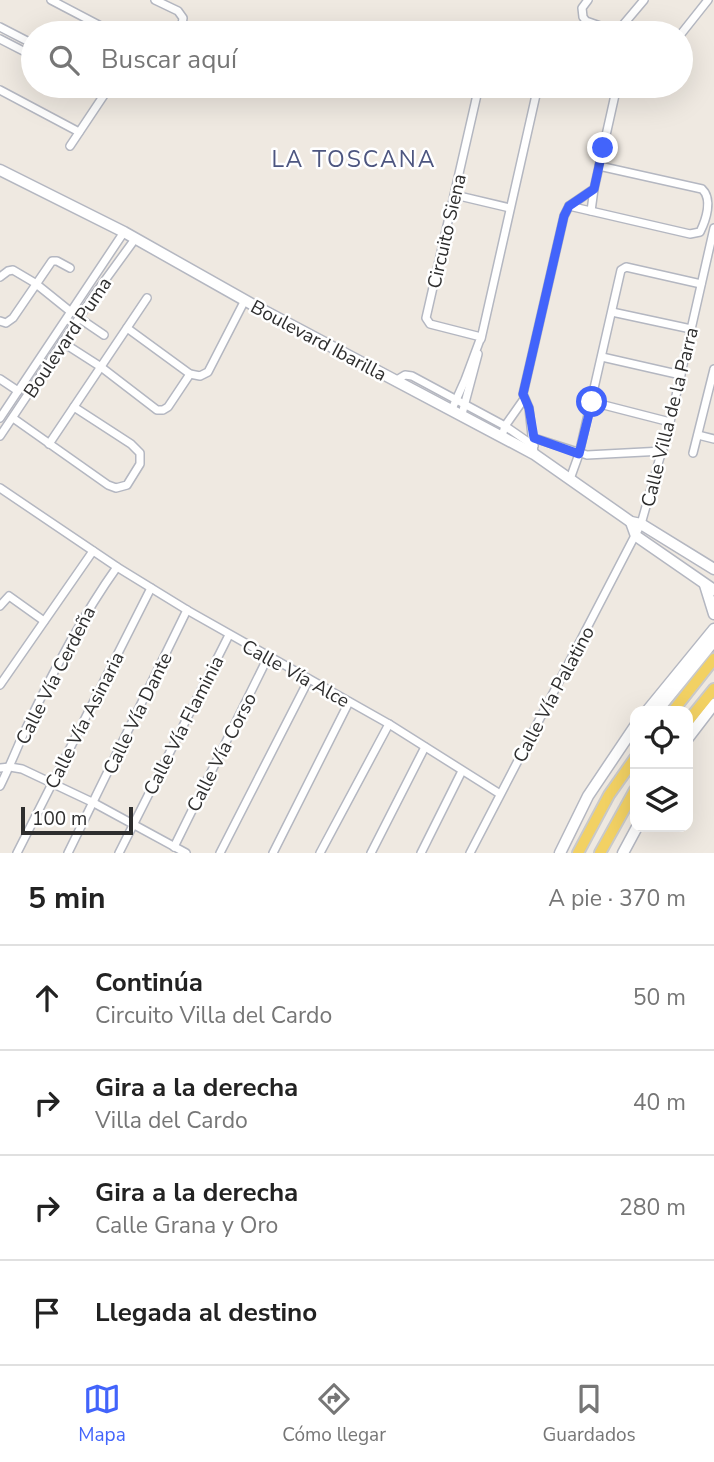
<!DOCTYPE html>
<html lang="es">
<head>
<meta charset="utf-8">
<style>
  :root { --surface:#fff; --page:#f6f6f6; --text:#222; --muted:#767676; --line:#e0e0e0; --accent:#4264fb }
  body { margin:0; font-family:"Nunito Sans",sans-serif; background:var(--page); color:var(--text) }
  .controls { position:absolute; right:21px; bottom:21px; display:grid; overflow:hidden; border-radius:14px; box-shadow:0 7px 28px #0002 }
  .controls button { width:63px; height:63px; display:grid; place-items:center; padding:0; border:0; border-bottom:2px solid var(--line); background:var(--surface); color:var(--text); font:35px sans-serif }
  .scale { position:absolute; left:21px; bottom:18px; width:112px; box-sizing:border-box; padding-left:7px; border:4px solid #2e2e2e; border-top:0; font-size:19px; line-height:24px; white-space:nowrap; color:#2e2e2e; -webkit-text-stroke:5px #fff; paint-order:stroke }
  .stop { position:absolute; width:21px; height:21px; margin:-16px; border:5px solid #4264fb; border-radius:50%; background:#fff }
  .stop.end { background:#4264fb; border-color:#fff; box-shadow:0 2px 7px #0008 }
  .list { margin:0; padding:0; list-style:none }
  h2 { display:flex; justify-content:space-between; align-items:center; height:91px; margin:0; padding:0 28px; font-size:30px }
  h2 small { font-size:23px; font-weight:400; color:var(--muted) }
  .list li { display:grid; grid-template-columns:46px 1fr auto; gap:21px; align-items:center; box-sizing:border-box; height:105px; padding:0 28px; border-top:2px solid var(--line) }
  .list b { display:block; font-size:26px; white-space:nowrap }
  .list p { margin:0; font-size:23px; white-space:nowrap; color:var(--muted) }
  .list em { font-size:23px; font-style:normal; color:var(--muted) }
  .icon { flex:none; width:38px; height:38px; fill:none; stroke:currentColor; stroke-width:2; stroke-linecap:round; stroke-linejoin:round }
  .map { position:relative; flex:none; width:714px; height:853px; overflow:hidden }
  .search { position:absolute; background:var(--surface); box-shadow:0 7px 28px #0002; left:21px; right:21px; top:21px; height:77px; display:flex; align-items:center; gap:18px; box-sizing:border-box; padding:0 24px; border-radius:38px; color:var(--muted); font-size:26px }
  .sheet { height:511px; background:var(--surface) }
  nav { display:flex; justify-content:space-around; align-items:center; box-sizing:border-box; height:98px; border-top:2px solid var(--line); background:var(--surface); font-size:19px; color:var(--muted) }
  nav a { display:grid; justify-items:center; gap:4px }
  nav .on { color:var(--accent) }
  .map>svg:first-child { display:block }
</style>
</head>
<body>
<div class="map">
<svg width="714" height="853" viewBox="0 0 714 853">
  <rect width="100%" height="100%" fill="#efe9e1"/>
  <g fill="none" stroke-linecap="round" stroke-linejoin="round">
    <defs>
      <g id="street">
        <path d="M51 0 114 33"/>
        <path d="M155 0 178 11 183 18 182 25 170 33"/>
        <path d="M588 0 582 8 583 17 586 21 620 33"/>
        <path d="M0 27 33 44"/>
        <path d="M617 32 644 0"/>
        <path d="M681 34 708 0"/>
        <path d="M0 39 33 56"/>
        <path d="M90 86 105 93"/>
        <path d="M0 90 79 132"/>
        <path d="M70 146 110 86"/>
        <path d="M455 195 510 208"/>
        <path d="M569 206 690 234 700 232C706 220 713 199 702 189L599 166"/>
        <path d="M591 211 594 189"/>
        <path d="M0 277 8 271 13 270 35 283 71 312"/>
        <path d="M612 312 691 329"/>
        <path d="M79 318 104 335"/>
        <path d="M0 321 6 323 13 318 52 261H57L70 268"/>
        <path d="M127 328 190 374 200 376 208 372 245 300"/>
        <path d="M481 339 538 86"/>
        <path d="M62 342 101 367 157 410H163L168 407 190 374"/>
        <path d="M602 357 681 375"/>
        <path d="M0 379 18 391"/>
        <path d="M395 381 405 375 412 376 505 426 534 446"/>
        <path d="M592 402 670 422"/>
        <path d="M452 409 465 380 481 337 430 324 426 318 479 86"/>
        <path d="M462 414 478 354"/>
        <path d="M0 418 124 232"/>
        <path d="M13 418 108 485 116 488 127 485 140 464V453L131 444 74 407"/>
        <path d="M698 435 714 439"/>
        <path d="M0 436 95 294 135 239"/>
        <path d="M502 436 505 426 524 399"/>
        <path d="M534 438 587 455 663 451"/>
        <path d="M49 444 147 298"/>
        <path d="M693 453 714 369"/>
        <path d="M534 454 529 408 523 394 564 216 569 206 594 189 617 86"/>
        <path d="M570 479 579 454 621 270 626 267 701 284"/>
        <path d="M0 488 117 567 187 610 389 724 500 794"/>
        <path d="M0 606 9 596 44 621"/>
        <path d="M0 685 93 551"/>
        <path d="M0 768 10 767 22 769 94 803 186 853"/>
        <path d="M0 786C8 770 15 753 22 737 49 679 80 619 117 567"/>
        <path d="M174 847 268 657"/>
        <path d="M17 853 151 588"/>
        <path d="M68 853 187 610"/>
        <path d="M119 853 229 635"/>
        <path d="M220 853 308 681"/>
        <path d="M273 853 349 702"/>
        <path d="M320 853 389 724"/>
        <path d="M371 853 425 747"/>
        <path d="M421 853 462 771"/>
        <path d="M470 853 641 524 670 422 714 228"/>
      </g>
      <g id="secondary">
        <path d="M0 170 124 232 255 306 534 454 631 522 641 524 714 569"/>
        <path d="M631 522 636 536 714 590"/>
        <path d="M705 585 714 614"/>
        <path d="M647 711 714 629"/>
        <path d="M657 711 714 641"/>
        <path d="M688 738 714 704"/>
        <path d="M560 853 588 796 635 726"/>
        <path d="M623 853 637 827"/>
      </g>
      <g id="primary">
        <path d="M673 711 714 659"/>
        <path d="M688 721 714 689"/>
        <path d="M578 853 609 795 635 758"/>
        <path d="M600 853 635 790"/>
      </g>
    </defs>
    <use href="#street" stroke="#b4b7c1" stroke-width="10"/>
    <use href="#secondary" stroke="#b4b7c1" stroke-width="13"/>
    <use href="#primary" stroke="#c9c9c9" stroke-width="14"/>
    <use href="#street" stroke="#fff" stroke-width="7"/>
    <use href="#secondary" stroke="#fff" stroke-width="10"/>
    <use href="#primary" stroke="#f2d163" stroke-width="10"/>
  </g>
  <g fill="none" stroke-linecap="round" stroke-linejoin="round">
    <path stroke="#4264fb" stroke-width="9" d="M592 402 579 454 534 438 529 408 523 394 564 216 569 206 594 189 603 148"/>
  </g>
  <g text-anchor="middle" stroke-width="5" stroke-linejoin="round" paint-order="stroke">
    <g font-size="19" fill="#2e2e2e" stroke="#fff">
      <text transform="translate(446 231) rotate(-77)" y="7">Circuito Siena</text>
      <text transform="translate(67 337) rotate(-56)" y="7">Boulevard Puma</text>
      <text transform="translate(319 340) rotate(28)" y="7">Boulevard Ibarilla</text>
      <text transform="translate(669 417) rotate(-76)" y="7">Calle Villa de la Parra</text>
      <text transform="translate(296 673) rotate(29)" y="7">Calle Vía Alce</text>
      <text transform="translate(55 675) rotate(-63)" y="7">Calle Vía Cerdeña</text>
      <text transform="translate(553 694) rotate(-62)" y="7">Calle Vía Palatino</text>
      <text transform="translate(137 713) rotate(-64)" y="7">Calle Vía Dante</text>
      <text transform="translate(84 720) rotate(-63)" y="7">Calle Vía Asinaria</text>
      <text transform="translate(183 725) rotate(-63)" y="7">Calle Vía Flaminia</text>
      <text transform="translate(221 752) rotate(-63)" y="7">Calle Vía Corso</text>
    </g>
    <g font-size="23" letter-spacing="2" fill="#4d5680" stroke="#fff">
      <text x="354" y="167">LA TOSCANA</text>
    </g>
  </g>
</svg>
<div class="controls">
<button><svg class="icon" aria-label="locate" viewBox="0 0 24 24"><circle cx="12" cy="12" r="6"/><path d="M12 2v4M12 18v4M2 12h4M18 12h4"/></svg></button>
<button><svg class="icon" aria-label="layers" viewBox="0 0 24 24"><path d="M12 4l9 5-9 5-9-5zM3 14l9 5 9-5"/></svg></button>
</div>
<div class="scale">100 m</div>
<div class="stop" style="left:592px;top:402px"></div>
<div class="stop end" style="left:603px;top:148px"></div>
<div class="search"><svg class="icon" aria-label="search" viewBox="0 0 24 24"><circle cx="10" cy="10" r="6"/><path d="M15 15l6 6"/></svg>Buscar aquí</div>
</div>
<section class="sheet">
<h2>5 min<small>A pie · 370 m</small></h2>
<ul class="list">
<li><svg class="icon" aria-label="ahead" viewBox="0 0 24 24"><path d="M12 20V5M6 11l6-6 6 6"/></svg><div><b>Continúa</b><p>Circuito Villa del Cardo</p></div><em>50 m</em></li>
<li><svg class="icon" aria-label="right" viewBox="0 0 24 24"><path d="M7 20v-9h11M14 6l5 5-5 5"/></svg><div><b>Gira a la derecha</b><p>Villa del Cardo</p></div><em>40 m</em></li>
<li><svg class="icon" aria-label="right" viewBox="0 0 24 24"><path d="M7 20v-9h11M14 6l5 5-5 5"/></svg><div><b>Gira a la derecha</b><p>Calle Grana y Oro</p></div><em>280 m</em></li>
<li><svg class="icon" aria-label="arrive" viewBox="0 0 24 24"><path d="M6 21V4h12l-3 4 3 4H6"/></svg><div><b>Llegada al destino</b></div></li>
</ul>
</section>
<nav>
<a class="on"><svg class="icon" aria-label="map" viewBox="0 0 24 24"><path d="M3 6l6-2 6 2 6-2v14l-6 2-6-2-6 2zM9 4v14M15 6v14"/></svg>Mapa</a>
<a><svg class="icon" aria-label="directions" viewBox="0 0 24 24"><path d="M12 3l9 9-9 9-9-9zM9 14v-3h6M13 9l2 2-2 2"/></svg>Cómo llegar</a>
<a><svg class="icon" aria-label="saved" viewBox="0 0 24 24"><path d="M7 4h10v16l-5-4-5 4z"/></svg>Guardados</a>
</nav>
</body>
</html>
